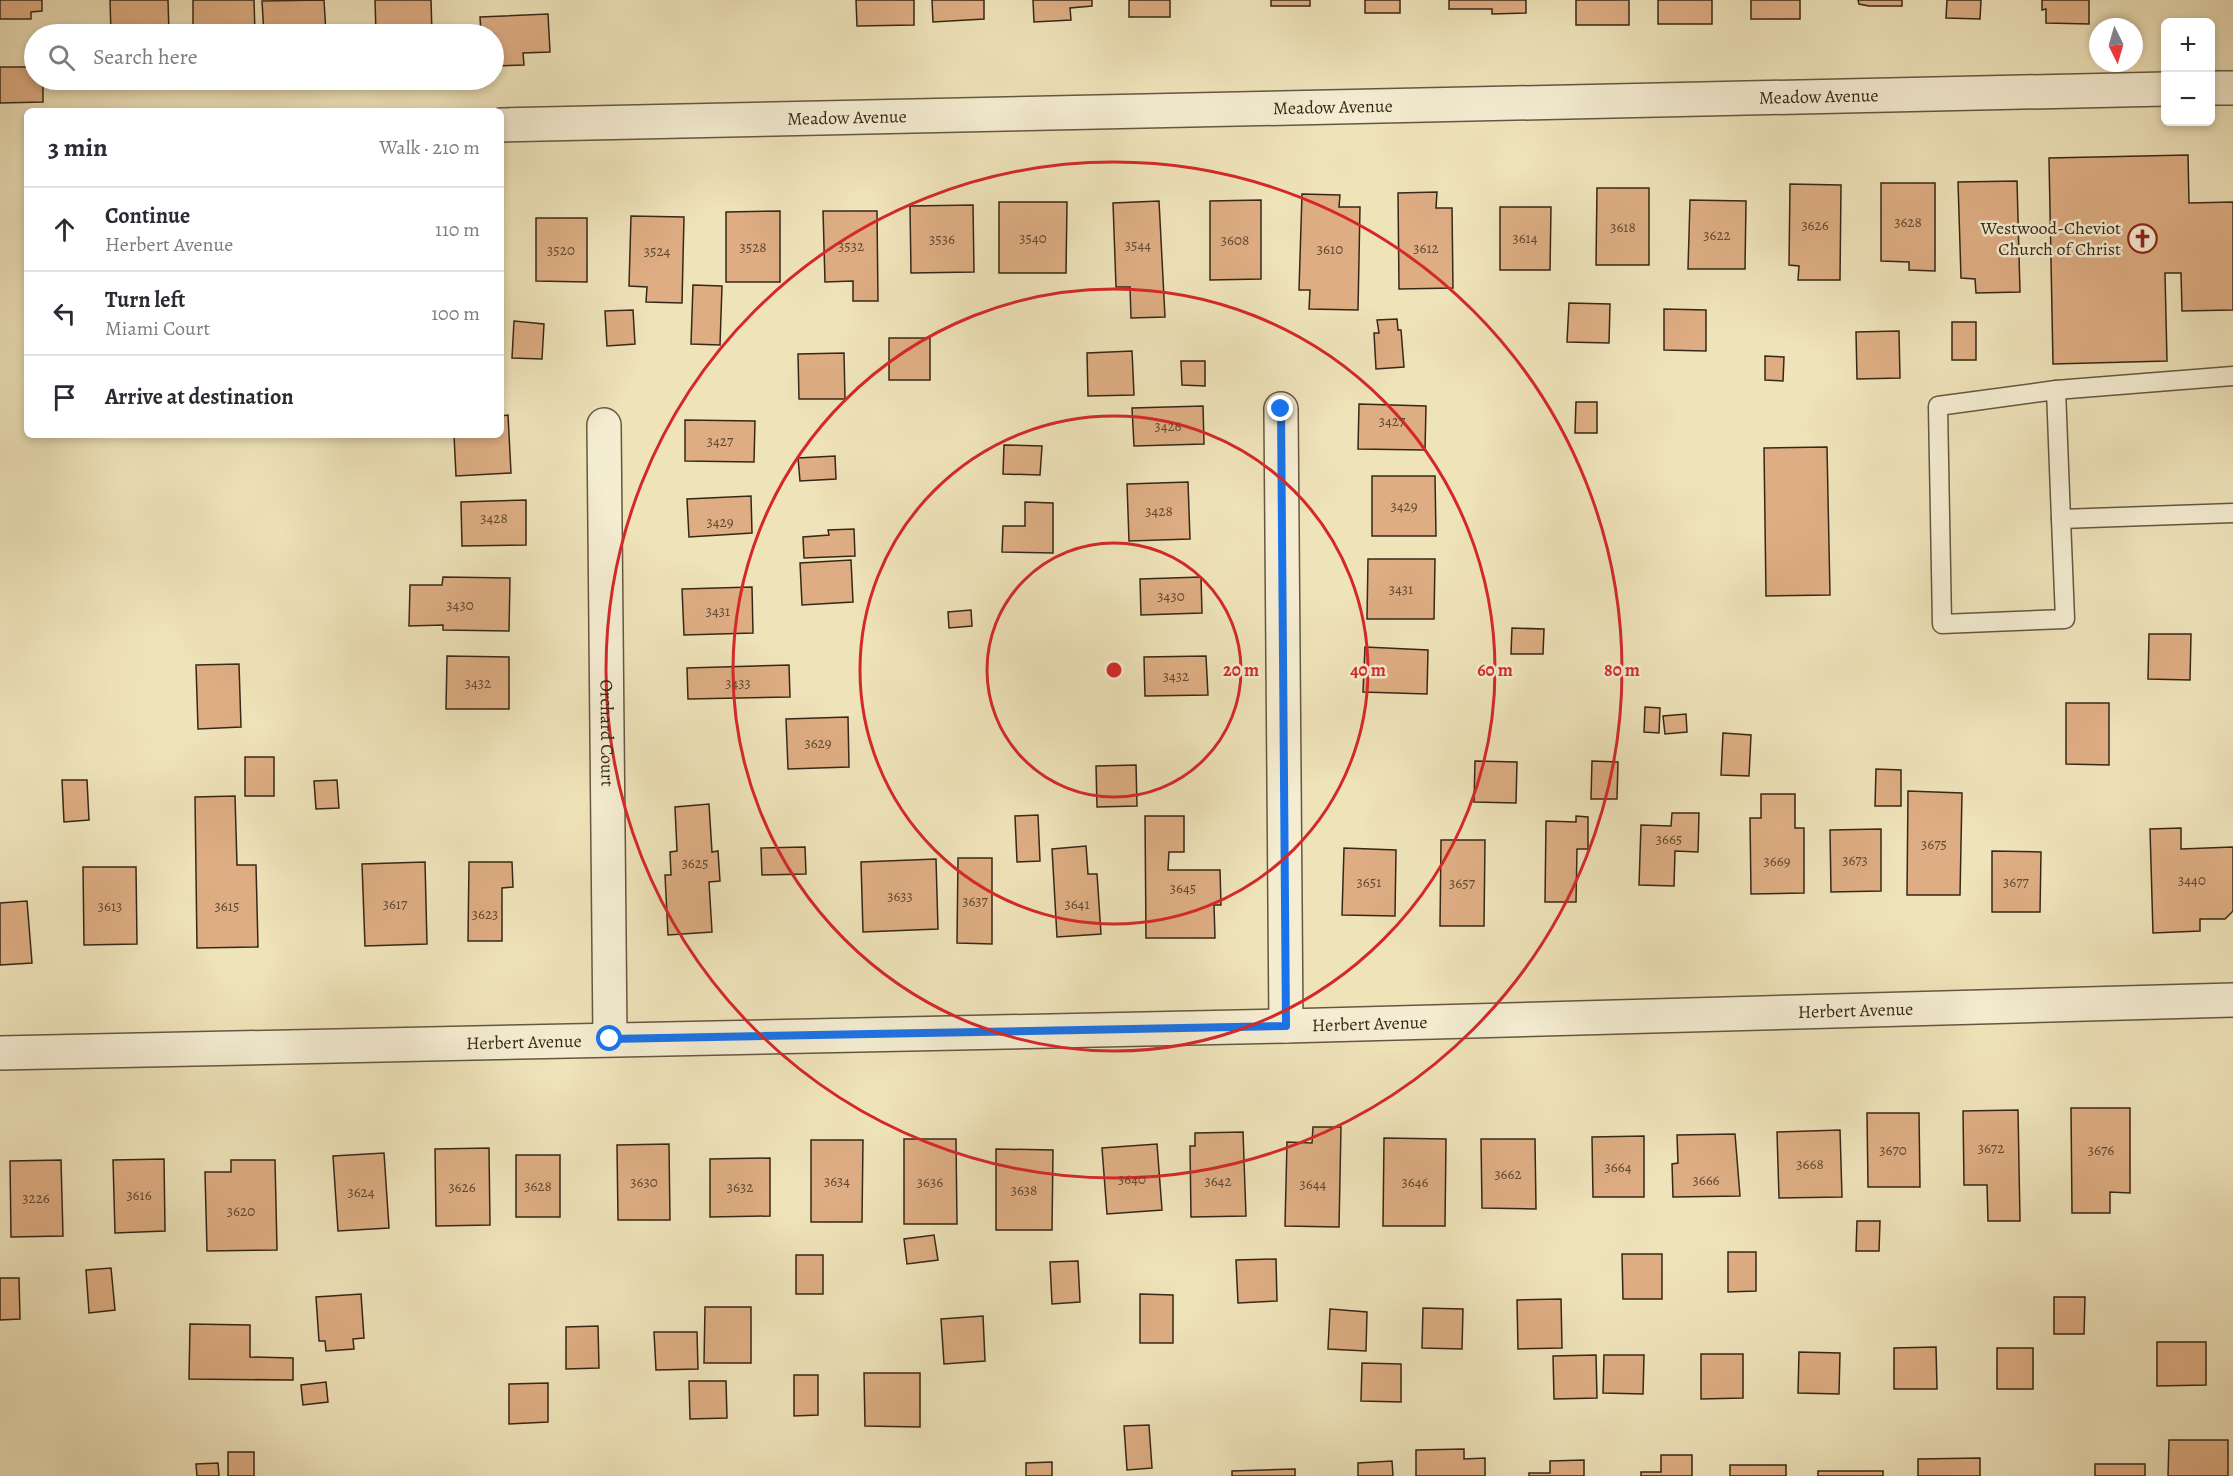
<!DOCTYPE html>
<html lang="en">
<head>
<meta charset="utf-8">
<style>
  :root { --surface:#fff; --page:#f2f2f3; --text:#2b2b33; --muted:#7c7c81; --line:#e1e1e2 }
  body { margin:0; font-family:Alegreya,serif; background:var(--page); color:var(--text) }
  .controls { position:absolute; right:18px; top:18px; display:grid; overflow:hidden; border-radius:9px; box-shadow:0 3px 9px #0003 }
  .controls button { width:54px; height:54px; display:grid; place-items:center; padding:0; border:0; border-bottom:2px solid var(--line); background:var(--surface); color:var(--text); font:30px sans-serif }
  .compass { position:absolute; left:2089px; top:18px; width:54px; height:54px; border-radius:50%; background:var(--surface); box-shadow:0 3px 9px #0003; rotate:175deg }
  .stop { position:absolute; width:18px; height:18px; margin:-14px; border:4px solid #1a73e8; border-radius:50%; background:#fff }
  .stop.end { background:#1a73e8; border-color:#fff; box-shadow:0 2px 6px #0008 }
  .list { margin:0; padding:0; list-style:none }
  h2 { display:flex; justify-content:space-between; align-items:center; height:78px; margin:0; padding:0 24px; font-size:26px }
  h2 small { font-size:20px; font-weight:400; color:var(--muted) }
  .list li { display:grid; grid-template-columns:39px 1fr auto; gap:18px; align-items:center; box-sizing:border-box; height:84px; padding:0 24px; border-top:2px solid var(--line) }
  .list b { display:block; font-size:22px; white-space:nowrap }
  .list p { margin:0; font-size:20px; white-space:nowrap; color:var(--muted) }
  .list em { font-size:20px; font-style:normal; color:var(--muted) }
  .icon { flex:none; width:33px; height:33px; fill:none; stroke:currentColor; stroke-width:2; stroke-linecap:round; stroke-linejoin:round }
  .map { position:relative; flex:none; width:2233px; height:1476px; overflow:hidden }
  .search { position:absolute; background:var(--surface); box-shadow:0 3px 9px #0003; left:24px; top:24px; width:480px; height:66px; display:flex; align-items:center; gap:15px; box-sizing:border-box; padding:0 21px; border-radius:33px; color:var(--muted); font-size:22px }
  .panel { position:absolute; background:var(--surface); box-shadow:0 3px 9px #0003; left:24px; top:108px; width:480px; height:330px; border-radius:9px }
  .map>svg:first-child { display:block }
</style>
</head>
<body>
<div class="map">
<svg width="2233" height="1476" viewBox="0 0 2233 1476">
  <rect width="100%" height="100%" fill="#efe3ba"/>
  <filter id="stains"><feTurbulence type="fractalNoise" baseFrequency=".00333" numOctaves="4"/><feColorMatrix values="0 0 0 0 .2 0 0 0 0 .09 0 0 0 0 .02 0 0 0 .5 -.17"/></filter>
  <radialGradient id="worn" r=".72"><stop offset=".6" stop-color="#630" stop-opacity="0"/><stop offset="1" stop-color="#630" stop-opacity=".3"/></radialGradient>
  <g fill="#dead83" stroke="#372816" stroke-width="1.5">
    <path d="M0 0H42V11L31 12V19H0Z"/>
    <path d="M110 0H168L169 34H111Z"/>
    <path d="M193 0H254L255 34H193Z"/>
    <path d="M324 0 326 34H264L262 1Z"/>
    <path d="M375 0H431L432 34H376Z"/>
    <path d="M856 0H914V25L857 26Z"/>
    <path d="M932 0H984V19L933 22Z"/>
    <path d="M1033 0H1092V6L1070 8 1071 20 1034 22Z"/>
    <rect x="1129" y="0" width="41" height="17"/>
    <rect x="1271" y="0" width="39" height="6"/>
    <rect x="1365" y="0" width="35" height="13"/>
    <path d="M1449 0H1526V13L1492 14V9H1449Z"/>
    <rect x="1576" y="0" width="53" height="25"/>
    <rect x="1658" y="0" width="54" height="24"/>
    <rect x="1751" y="0" width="49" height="19"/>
    <path d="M1858 0H1902V6H1869L1859 4Z"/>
    <path d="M1947 0H1981L1980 19 1946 18Z"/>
    <path d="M2042 0H2089V24L2046 23V9L2042 10Z"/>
    <path d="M548 14 550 52 523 53 524 65 494 66V34H481L480 17Z"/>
    <path d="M0 67H34V80H43V102L0 103Z"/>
    <path d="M2188 155 2189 203 2233 202V310L2182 311 2181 273H2165L2167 361 2053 364 2049 158Z"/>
    <path d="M2017 181 2020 292 1976 293 1975 279 1961 278 1958 182Z"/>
    <path d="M1881 183H1935V271L1909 270V262L1881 261Z"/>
    <path d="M1790 184 1841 185 1840 280H1798L1799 266 1789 265Z"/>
    <path d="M1597 188H1649V265H1596Z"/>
    <path d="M1437 192 1436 208H1452L1453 288 1399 289 1398 193Z"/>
    <path d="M1302 194 1340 195 1339 207H1360L1358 310 1309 309 1310 290H1299Z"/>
    <path d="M1261 200V279L1210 280V201Z"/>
    <path d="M1690 200 1746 201 1745 269H1688Z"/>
    <path d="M1159 201 1165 317 1131 318 1130 287H1116L1113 203Z"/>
    <path d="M999 202H1067L1066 273H999Z"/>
    <path d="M973 205 974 272 911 273 910 206Z"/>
    <path d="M1500 207H1551L1550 270H1500Z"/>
    <path d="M780 211V282H726V212Z"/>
    <path d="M823 211H877L878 301H853V281L825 282Z"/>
    <path d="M631 216 684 217 682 303 646 302 647 287 629 286Z"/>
    <path d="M536 218H587V282L536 281Z"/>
    <path d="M693 285 722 286 720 345 691 344Z"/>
    <path d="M1569 303 1610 304 1609 343 1567 342Z"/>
    <path d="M1664 309 1706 310V351L1664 350Z"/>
    <path d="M633 310 635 344 607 346 605 311Z"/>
    <path d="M1397 319 1398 330H1401L1404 367 1376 369 1374 333H1379L1377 320Z"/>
    <path d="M514 321 544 324 542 359 512 358Z"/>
    <rect x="1952" y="322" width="24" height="38"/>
    <path d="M1899 331 1900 378 1857 379 1856 332Z"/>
    <rect x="889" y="338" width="41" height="42"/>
    <path d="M1132 351 1134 395 1088 396 1087 353Z"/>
    <path d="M844 353 845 399H799L798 354Z"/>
    <path d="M1765 356 1784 357 1783 381 1765 380Z"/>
    <path d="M1181 361H1205V386L1182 385Z"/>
    <path d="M1576 402H1597V433H1575Z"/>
    <path d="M1359 404 1426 406 1425 450 1358 449Z"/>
    <path d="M1203 406 1204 444 1134 446 1132 408Z"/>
    <path d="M508 415 511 473 456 476 454 435H501V416Z"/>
    <path d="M685 420 755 421 754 462 685 461Z"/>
    <path d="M1004 445 1042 446 1040 475 1003 474Z"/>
    <path d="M1827 447 1830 595 1766 596 1764 448Z"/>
    <path d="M835 456 836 479 800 481 798 458Z"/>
    <path d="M1372 476H1435L1436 536H1372Z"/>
    <path d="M1188 482 1190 539 1129 541 1127 484Z"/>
    <path d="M751 496 752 533 689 537 687 499Z"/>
    <path d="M526 500V545L462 546 461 502Z"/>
    <path d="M1025 502 1053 503V553L1002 552 1003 526H1025Z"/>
    <path d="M854 529 855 556 804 558 803 537 829 535 828 530Z"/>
    <path d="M1368 559H1435L1434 619H1367Z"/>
    <path d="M851 560 853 602 802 605 800 563Z"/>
    <path d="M443 577 510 578 509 631 443 630V625L409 626 410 585H442Z"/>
    <path d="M1201 577 1202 613 1141 615 1140 579Z"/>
    <path d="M752 587 753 633 684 635 682 589Z"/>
    <path d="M971 610 972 626 949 628 948 612Z"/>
    <path d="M1512 628 1544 629 1543 654H1511Z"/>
    <path d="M2149 634H2191L2190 680 2148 679Z"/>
    <path d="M1365 647 1428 650 1427 694 1363 692Z"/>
    <path d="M447 656 509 657V709H446Z"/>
    <path d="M1206 656 1208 695 1145 696 1144 657Z"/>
    <path d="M239 664 241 727 198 729 196 665Z"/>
    <path d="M789 665 790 697 688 699 687 668Z"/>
    <path d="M2066 703H2109V765L2066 764Z"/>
    <path d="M1645 707 1660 708 1659 733 1644 732Z"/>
    <path d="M1686 714 1687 732 1665 734 1663 716Z"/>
    <path d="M848 717 849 767 788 769 786 719Z"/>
    <path d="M1723 733 1751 735 1749 776 1721 775Z"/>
    <rect x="245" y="757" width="29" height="39"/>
    <path d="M1475 761 1517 762 1516 803 1474 802Z"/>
    <path d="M1592 761 1618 762 1617 799H1591Z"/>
    <path d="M1136 765 1137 806 1097 807 1096 766Z"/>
    <path d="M1876 769 1901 770V806H1875Z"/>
    <path d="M62 780H87L89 820 64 822Z"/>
    <path d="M337 780 339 808 316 809 314 781Z"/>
    <path d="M1908 791 1962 793 1960 895H1907Z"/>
    <path d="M1761 794H1795V828H1804V893L1751 894 1750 818H1761Z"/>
    <path d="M235 796 237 865H256L258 947 197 948 195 797Z"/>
    <path d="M709 804 712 852 718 851 720 881 709 882 712 932 668 935 665 875H671L670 852 677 851 675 807Z"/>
    <path d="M1672 813H1699L1698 852 1675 851 1674 886 1639 885 1641 825 1671 826Z"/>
    <path d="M1038 815 1040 861 1017 862 1015 816Z"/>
    <path d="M1145 816H1184V852H1169L1168 870H1220L1221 905H1214L1215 938H1146Z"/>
    <path d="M1576 816 1588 817V849H1577L1576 902H1545L1546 821 1576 822Z"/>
    <path d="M2181 828V849L2233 847V911L2225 919H2200V931L2153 933 2150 829Z"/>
    <path d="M1881 829V891L1831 892 1830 830Z"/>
    <path d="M1441 840H1485L1484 926H1440Z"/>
    <path d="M1086 846 1088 874H1097L1101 934 1057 937 1052 849Z"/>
    <path d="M805 847 806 874 762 875 761 848Z"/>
    <path d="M1344 848 1396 850 1395 916 1342 915Z"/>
    <path d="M1992 851 2041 852 2040 912H1992Z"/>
    <path d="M958 858H992V944L957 943Z"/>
    <path d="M936 859 938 929 863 932 861 862Z"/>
    <path d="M425 862 427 944 365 946 362 864Z"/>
    <path d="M469 862H512L513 887 502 888V941H468Z"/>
    <path d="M83 867H136L137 944 84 945Z"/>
    <path d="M27 901 32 963 0 965V903Z"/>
    <path d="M2071 1108H2130V1193L2110 1192V1213H2072Z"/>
    <path d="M2018 1110 2020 1221H1988L1987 1185H1964L1963 1111Z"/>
    <path d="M1867 1113H1919L1920 1187H1868Z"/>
    <path d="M1313 1127H1341L1339 1227 1285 1226 1287 1142 1312 1143Z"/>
    <path d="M1840 1130 1842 1197 1779 1198 1777 1132Z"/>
    <path d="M1243 1132 1246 1216 1191 1217 1190 1146H1195V1133Z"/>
    <path d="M1735 1134 1740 1196 1673 1197 1672 1164 1678 1163 1677 1135Z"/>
    <path d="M1644 1136V1197H1593L1592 1137Z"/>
    <path d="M1384 1138 1446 1139 1445 1226H1383Z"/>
    <path d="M904 1139H956L957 1224H904Z"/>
    <path d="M1481 1139H1535L1536 1209 1482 1208Z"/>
    <path d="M811 1140H863L862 1222H811Z"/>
    <path d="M669 1144 670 1220H618L617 1145Z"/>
    <path d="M1157 1144 1162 1210 1107 1214 1102 1148Z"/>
    <path d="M489 1148 490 1225 436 1226 435 1149Z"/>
    <path d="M996 1149 1053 1150 1052 1230H996Z"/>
    <path d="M384 1153 389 1228 338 1231 333 1156Z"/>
    <rect x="516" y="1155" width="44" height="62"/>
    <path d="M770 1158V1216L710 1217V1159Z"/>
    <path d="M164 1159 165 1231 115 1233 113 1160Z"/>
    <path d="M61 1160 63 1236 11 1237 10 1161Z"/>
    <path d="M231 1160H275L277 1250 207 1251 205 1172H231Z"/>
    <path d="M1857 1221H1880L1879 1251H1856Z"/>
    <path d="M934 1235 938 1260 907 1264 904 1239Z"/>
    <path d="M1728 1252H1756V1291L1728 1292Z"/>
    <path d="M1622 1254H1662V1299H1623Z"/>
    <rect x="796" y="1255" width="27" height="39"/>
    <path d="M1276 1259 1277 1301 1238 1303 1236 1260Z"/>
    <path d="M1078 1261 1080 1302 1052 1304 1050 1262Z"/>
    <path d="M111 1268 115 1310 89 1313 86 1270Z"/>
    <path d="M0 1278H19L20 1319 0 1320Z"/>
    <path d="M361 1294 364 1338 353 1339 354 1349 326 1351 325 1341H319L316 1297Z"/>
    <path d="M1140 1294 1173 1295V1343H1140Z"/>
    <path d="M2054 1297H2085L2084 1334H2054Z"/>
    <path d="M1561 1299 1562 1348 1518 1349 1517 1300Z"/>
    <path d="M705 1307H751V1363H704Z"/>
    <path d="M1423 1308 1463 1309 1462 1349 1422 1348Z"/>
    <path d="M1330 1309 1367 1312 1366 1351 1328 1349Z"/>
    <path d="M983 1316 985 1361 944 1364 941 1319Z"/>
    <path d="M190 1324 250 1325V1357L293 1358V1380L189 1379Z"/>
    <path d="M598 1326 599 1368 566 1369V1327Z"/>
    <path d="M654 1332H697L698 1369 656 1370Z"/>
    <path d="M2157 1342H2206V1385L2157 1386Z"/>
    <path d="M1936 1347 1937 1389H1894V1348Z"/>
    <rect x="1997" y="1348" width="36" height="41"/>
    <path d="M1799 1352 1840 1353 1839 1394 1798 1393Z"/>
    <path d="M1701 1354H1743V1398L1701 1399Z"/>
    <path d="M1596 1355 1597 1398 1554 1399 1553 1356Z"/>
    <path d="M1604 1355H1644L1643 1394 1603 1393Z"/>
    <path d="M1362 1363 1401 1364V1402L1361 1401Z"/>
    <path d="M864 1373H920V1427L865 1426Z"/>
    <path d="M794 1375H818V1415L794 1416Z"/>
    <path d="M689 1381H726L727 1418 690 1419Z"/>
    <path d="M326 1382 328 1402 303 1405 301 1385Z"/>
    <path d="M548 1383V1422L509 1424V1384Z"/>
    <path d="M1149 1425 1152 1468 1127 1470 1124 1426Z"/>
    <path d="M2169 1440H2228V1476H2168Z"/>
    <path d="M1464 1449V1459L1485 1458V1476H1416V1450Z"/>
    <rect x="228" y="1452" width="26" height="24"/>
    <path d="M1661 1455H1692V1476H1641V1472H1661Z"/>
    <path d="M1980 1458V1476H1918V1459Z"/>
    <path d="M1584 1460V1476H1529V1473H1550V1461Z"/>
    <path d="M1392 1461 1393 1476H1358V1463Z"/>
    <path d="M1052 1462V1476H1026V1463Z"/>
    <path d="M218 1463 219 1476H197L196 1464Z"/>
    <rect x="2095" y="1464" width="50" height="12"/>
    <rect x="1730" y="1465" width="56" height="11"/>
    <path d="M1295 1469V1476H1232V1471Z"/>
    <rect x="1818" y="1471" width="65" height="5"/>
  </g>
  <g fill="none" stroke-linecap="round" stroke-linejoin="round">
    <defs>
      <g id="lane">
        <path d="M2233 376 2056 390 1938 406 1942 624 2065 619 2061 519 2233 513"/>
        <path d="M2056 390 2061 519"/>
      </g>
      <g id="street">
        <path d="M2210 88H2233"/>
        <path id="s1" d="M501 125 2166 89"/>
        <path d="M1281 409 1286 1026"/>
        <path id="s2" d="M604 425 610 1039"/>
        <path id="s3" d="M0 1053 1286 1026 2233 1000"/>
      </g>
    </defs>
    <use href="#lane" stroke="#65573f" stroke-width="21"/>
    <use href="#street" stroke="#65573f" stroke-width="36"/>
    <use href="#lane" stroke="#f5edd2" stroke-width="18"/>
    <use href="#street" stroke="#f5edd2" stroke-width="33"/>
  </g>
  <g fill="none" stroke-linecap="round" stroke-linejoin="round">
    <path stroke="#1a73e8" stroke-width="8" d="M610 1039 1286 1026 1281 409"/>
  </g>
  <g fill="none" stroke="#d62828" stroke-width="3">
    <circle cx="1114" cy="670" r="127"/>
    <circle cx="1114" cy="670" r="254"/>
    <circle cx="1114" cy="670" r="381"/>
    <circle cx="1114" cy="670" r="508"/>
  </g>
  <defs>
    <symbol id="church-ring" viewBox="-11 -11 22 22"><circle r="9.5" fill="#f5edd2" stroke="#8f2418" stroke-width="1.5"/><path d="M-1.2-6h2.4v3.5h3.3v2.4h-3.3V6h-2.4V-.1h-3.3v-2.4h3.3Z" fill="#8f2418"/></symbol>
  </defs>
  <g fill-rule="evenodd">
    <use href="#church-ring" x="2126" y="222" width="33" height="33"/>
  </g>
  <g text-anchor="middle" stroke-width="5" stroke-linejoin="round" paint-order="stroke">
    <g font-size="15" fill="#614931">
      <text x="1908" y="227">3628</text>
      <text x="1815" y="230">3626</text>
      <text x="1623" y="232">3618</text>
      <text x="1717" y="240">3622</text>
      <text x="1033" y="243">3540</text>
      <text x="1525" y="243">3614</text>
      <text x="942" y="244">3536</text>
      <text x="1235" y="245">3608</text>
      <text x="1138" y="250">3544</text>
      <text x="851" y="251">3532</text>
      <text x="753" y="252">3528</text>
      <text x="1426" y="253">3612</text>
      <text x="1330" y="254">3610</text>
      <text x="561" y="255">3520</text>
      <text x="657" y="256">3524</text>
      <text x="1392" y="426">3427</text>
      <text x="1168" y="431">3426</text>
      <text x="720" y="446">3427</text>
      <text x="1404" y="511">3429</text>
      <text x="1159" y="516">3428</text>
      <text x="494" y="523">3428</text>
      <text x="720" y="527">3429</text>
      <text x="1401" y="594">3431</text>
      <text x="1171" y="601">3430</text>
      <text x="460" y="610">3430</text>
      <text x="718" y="616">3431</text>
      <text x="1176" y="681">3432</text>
      <text x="478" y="688">3432</text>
      <text x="738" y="688">3433</text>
      <text x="818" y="748">3629</text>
      <text x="1669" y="844">3665</text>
      <text x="1934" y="849">3675</text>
      <text x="1855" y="865">3673</text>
      <text x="1777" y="866">3669</text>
      <text x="695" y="868">3625</text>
      <text x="2192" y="885">3440</text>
      <text x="1369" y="887">3651</text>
      <text x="2016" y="887">3677</text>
      <text x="1462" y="888">3657</text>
      <text x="1183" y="893">3645</text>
      <text x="900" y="901">3633</text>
      <text x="975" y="906">3637</text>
      <text x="395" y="909">3617</text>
      <text x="1077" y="909">3641</text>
      <text x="110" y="911">3613</text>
      <text x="227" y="911">3615</text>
      <text x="485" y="919">3623</text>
      <text x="1991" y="1153">3672</text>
      <text x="1893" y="1155">3670</text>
      <text x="2101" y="1155">3676</text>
      <text x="1810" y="1169">3668</text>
      <text x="1618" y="1172">3664</text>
      <text x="1508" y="1179">3662</text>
      <text x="1132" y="1184">3640</text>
      <text x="1706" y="1185">3666</text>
      <text x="837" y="1186">3634</text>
      <text x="1218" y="1186">3642</text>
      <text x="644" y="1187">3630</text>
      <text x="930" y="1187">3636</text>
      <text x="1415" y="1187">3646</text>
      <text x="1313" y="1189">3644</text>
      <text x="538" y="1191">3628</text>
      <text x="462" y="1192">3626</text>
      <text x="740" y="1192">3632</text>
      <text x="1024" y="1195">3638</text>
      <text x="361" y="1197">3624</text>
      <text x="139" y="1200">3616</text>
      <text x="36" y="1203">3226</text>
      <text x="241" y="1216">3620</text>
    </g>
    <g font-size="18" fill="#372816" stroke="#f5edd2">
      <text dy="6" stroke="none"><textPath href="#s1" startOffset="1318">Meadow Avenue</textPath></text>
      <text dy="6" stroke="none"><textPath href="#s1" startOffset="832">Meadow Avenue</textPath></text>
      <text dy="6" stroke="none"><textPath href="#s1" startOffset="346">Meadow Avenue</textPath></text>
      <text dy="6" stroke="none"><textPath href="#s2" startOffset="308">Orchard Court</textPath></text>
      <text dy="6" stroke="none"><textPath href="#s3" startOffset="1856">Herbert Avenue</textPath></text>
      <text dy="6" stroke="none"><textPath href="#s3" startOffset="1370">Herbert Avenue</textPath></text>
      <text dy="6" stroke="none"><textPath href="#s3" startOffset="524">Herbert Avenue</textPath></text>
    </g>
    <g font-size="18" fill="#372816" stroke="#f5edd2" text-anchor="end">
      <text x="2121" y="234">Westwood-Cheviot<tspan x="2121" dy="21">Church of Christ</tspan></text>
    </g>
  </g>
  <circle cx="1114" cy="670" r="9" fill="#d62828" stroke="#f5edd2" stroke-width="3"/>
  <g font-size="18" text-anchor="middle" font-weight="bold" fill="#d62828" stroke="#f5edd2" stroke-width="5" stroke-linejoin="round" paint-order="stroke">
    <text x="1241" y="676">20 m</text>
    <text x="1368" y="676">40 m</text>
    <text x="1495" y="676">60 m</text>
    <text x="1622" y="676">80 m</text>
  </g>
  <rect width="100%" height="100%" filter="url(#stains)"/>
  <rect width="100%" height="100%" fill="url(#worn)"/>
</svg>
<div class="controls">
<button>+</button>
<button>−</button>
</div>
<svg class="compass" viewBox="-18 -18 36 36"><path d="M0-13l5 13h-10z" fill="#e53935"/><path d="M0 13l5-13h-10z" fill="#7c7c81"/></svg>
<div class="stop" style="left:610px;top:1039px"></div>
<div class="stop end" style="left:1281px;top:409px"></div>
<div class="search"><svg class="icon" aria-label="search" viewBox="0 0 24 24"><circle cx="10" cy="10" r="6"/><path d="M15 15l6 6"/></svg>Search here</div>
<section class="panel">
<h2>3 min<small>Walk · 210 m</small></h2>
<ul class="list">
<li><svg class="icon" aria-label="ahead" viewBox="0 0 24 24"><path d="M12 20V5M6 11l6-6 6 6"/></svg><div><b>Continue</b><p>Herbert Avenue</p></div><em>110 m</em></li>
<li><svg class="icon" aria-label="left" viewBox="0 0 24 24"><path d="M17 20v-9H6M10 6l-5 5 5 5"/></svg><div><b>Turn left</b><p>Miami Court</p></div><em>100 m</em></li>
<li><svg class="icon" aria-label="arrive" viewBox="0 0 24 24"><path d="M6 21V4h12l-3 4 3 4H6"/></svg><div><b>Arrive at destination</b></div></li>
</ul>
</section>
</div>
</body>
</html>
